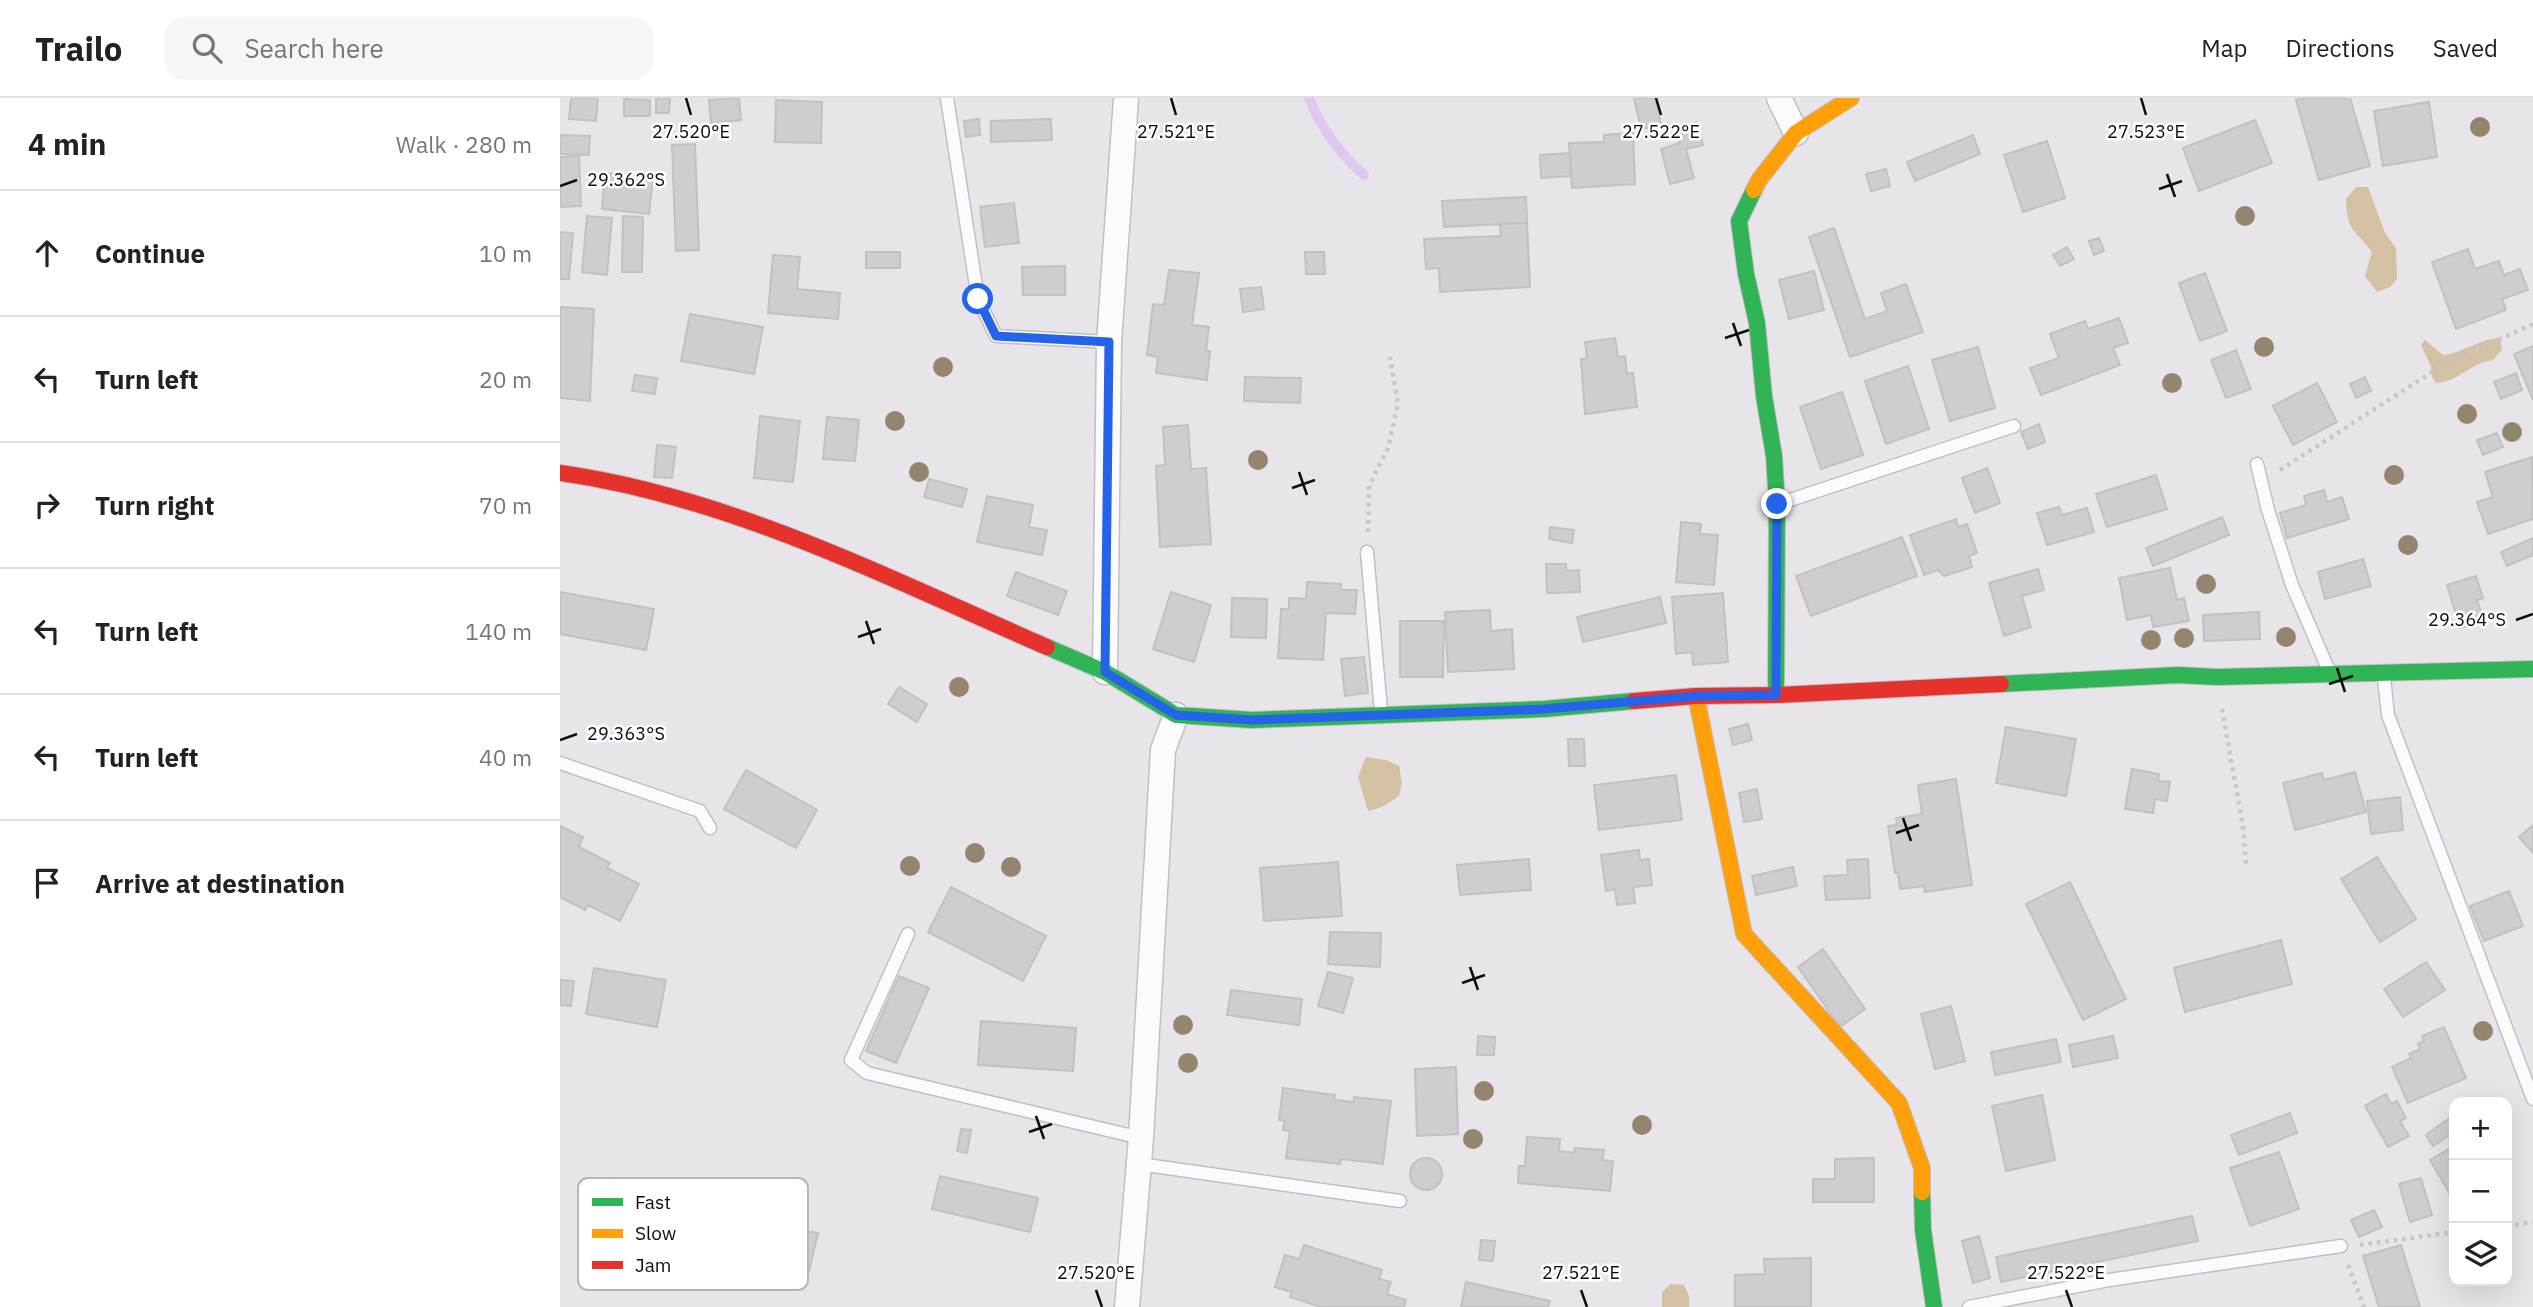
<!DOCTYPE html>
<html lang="en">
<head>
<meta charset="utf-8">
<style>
  :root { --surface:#fff; --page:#f6f6f6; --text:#222; --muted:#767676; --line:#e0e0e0 }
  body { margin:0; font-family:"IBM Plex Sans",sans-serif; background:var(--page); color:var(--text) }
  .controls { position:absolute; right:21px; bottom:21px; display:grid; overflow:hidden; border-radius:14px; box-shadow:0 7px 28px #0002 }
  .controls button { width:63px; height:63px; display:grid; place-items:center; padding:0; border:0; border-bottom:2px solid var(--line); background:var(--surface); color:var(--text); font:35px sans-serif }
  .stop { position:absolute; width:21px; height:21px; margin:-16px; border:5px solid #2563eb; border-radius:50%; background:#fff }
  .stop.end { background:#2563eb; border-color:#fff; box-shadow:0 2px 7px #0008 }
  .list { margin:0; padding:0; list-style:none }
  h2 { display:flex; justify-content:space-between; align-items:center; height:91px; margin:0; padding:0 28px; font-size:30px }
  h2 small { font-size:23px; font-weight:400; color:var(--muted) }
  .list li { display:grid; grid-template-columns:46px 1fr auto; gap:21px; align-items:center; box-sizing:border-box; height:126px; padding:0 28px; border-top:2px solid var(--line) }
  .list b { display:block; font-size:26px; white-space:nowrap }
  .list em { font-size:23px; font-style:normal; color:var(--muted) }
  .icon { flex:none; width:38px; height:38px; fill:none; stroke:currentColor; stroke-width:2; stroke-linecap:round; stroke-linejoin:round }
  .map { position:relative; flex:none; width:1973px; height:1209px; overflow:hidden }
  header { display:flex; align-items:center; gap:42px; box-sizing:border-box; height:98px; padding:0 35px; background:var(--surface); border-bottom:2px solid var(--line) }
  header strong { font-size:33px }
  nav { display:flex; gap:38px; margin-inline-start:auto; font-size:24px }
  .search { width:490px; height:63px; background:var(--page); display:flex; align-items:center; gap:18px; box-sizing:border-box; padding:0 24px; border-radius:21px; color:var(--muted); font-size:26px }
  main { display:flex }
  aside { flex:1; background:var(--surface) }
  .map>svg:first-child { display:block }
</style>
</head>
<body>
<header>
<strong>Trailo</strong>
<div class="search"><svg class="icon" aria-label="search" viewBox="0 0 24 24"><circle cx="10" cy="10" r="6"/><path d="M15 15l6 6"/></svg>Search here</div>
<nav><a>Map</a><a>Directions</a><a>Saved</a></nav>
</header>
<main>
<aside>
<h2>4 min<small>Walk · 280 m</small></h2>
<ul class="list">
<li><svg class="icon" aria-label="ahead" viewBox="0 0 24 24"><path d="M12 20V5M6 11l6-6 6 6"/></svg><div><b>Continue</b></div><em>10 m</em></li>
<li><svg class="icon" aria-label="left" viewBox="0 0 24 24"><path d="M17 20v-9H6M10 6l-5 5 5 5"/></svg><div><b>Turn left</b></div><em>20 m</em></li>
<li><svg class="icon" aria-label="right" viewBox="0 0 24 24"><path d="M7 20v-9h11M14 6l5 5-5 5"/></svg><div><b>Turn right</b></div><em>70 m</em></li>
<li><svg class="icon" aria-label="left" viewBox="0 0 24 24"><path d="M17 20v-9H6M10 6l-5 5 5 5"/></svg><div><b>Turn left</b></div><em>140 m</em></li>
<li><svg class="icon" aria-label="left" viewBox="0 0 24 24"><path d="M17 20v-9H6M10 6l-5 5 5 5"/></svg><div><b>Turn left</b></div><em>40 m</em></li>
<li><svg class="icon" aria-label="arrive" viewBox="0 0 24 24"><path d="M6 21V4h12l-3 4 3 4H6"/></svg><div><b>Arrive at destination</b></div></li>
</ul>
</aside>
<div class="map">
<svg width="1973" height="1209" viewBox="0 0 1973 1209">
  <rect width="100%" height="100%" fill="#e7e4ea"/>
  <g fill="#d4c1a4">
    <path d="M1796 89H1808L1825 135 1836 150 1837 181 1830 189 1817 194 1805 178 1812 154C1794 129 1787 135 1786 101Z"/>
    <path d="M1940 240 1942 251 1933 262C1908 266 1900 283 1876 285L1872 279 1871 268 1861 247 1865 242 1883 257C1903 255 1919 241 1940 240Z"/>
    <path d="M806 659 826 662 839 668 842 685 839 698 822 709 808 713 798 679Z"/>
    <path d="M1111 1186 1124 1187 1129 1198V1209H1102V1194Z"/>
  </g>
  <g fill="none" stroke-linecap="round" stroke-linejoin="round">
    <path stroke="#e0c7f0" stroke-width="10" d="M749 0C761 30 780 56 804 77"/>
  </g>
  <g fill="#cfcdd1" stroke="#c3c0c5" stroke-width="2">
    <path d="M11 0H38L36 23 9 21Z"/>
    <path d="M96 0H110L109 15H96Z"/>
    <path d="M179 0 181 22 151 25 149 2Z"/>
    <path d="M1074 0H1095L1101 27 1081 31Z"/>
    <path d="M1744 0H1790L1810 68 1759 82 1736 2Z"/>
    <path d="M64 1 90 2V18H64Z"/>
    <path d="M216 2 262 4 261 45 215 44Z"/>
    <path d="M1869 4 1877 59 1823 68 1814 13Z"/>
    <path d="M419 21 420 37 406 39 404 23Z"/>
    <path d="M491 21 492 42 431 44V23Z"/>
    <path d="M1695 22 1712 65 1639 93 1623 50Z"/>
    <path d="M1137 24 1143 47 1126 51 1134 80 1110 86 1101 51 1120 45 1116 29Z"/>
    <path d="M1073 35 1075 86 1012 90 1009 45 1044 44V37Z"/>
    <path d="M0 37 30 38 29 57 0 56Z"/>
    <path d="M1413 37 1420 56 1355 83 1347 64Z"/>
    <path d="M1487 43 1505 100 1463 114 1444 57Z"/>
    <path d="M135 46 139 152 116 153 112 47Z"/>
    <path d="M1010 55 1011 78 981 80 980 57Z"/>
    <path d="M19 58 21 108 0 109V59Z"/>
    <path d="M1326 71 1330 88 1311 93 1306 76Z"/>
    <path d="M45 75 93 80 89 116 42 111Z"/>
    <path d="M966 99 967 125 884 129 882 103Z"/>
    <path d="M454 105 459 145 425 149 420 109Z"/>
    <path d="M27 118 52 120 47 177 22 174Z"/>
    <path d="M63 118 83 119 82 174H62Z"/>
    <path d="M967 125 970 189 880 194 879 170 866 171 864 141 941 138 940 126Z"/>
    <path d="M1274 130 1305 221 1327 213 1321 195 1346 186 1363 234 1290 259 1249 139Z"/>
    <path d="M0 134 13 135 9 181H0Z"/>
    <path d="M1539 140 1544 153 1534 157 1529 143Z"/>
    <path d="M1507 149 1514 161 1500 168 1493 157Z"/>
    <path d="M1908 151 1915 171 1939 163 1944 177 1960 171 1968 192 1942 201 1946 212 1896 231 1872 164Z"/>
    <rect x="306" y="154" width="34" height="16"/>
    <path d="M745 154H764L765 176H746Z"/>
    <path d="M213 157 240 159 237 191 280 195 278 221 208 215Z"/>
    <path d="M505 168V197H463L462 169Z"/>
    <path d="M609 172 639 175 632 227 649 229 646 253H650L647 282 596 275 598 259 587 257 593 206 604 207Z"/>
    <path d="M1254 173 1264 212 1229 221 1219 182Z"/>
    <path d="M1645 175 1667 233 1640 243 1619 185Z"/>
    <path d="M701 189 704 211 683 214 680 191Z"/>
    <path d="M0 209 34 211 30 303 0 300Z"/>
    <path d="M130 216 203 229 194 276 121 263Z"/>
    <path d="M1559 220 1568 245 1553 250 1560 267 1481 297 1470 270 1499 260 1490 236 1525 223 1528 231Z"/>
    <path d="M1055 240 1058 259 1065 258 1067 276 1073 275 1077 309 1025 316 1021 261 1027 260 1025 244Z"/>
    <path d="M1973 248V302L1954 256Z"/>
    <path d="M1418 249 1435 310 1390 323 1372 262Z"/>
    <path d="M1676 252 1691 291 1666 300 1651 262Z"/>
    <path d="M1348 268 1369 331 1326 346 1305 283Z"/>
    <path d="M1956 275 1962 292 1941 301 1934 284Z"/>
    <path d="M75 277 97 280 95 296 72 293Z"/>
    <path d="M685 279 741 280 740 305 684 303Z"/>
    <path d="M1805 279 1811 293 1796 300 1790 286Z"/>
    <path d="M1757 285 1777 324 1733 347 1713 308Z"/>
    <path d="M1282 294 1303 357 1261 371 1240 309Z"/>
    <path d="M200 318 240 323 233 384 194 380Z"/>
    <path d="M267 319 299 322 295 363 263 361Z"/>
    <path d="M1479 326 1485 344 1468 351 1461 334Z"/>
    <path d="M628 327 631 371 646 370 651 446 600 449 596 368 605 367 603 329Z"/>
    <path d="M1937 335 1943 349 1923 357 1917 342Z"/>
    <path d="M97 347 116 349 112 380 94 379Z"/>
    <path d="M1972 359 1973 421 1928 436 1917 404 1933 399 1925 374Z"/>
    <path d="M1427 370 1440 405 1415 415 1402 380Z"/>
    <path d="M1596 377 1607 411 1547 429 1536 396Z"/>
    <path d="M369 381 407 391 402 409 364 399Z"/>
    <path d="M1764 392 1767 404 1782 399 1789 421 1727 440 1720 415 1746 407 1744 398Z"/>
    <path d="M427 398 473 407 469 429 487 432 482 457 417 444Z"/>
    <path d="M1499 409 1502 417 1527 410 1534 434 1487 447 1477 415Z"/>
    <path d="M1662 419 1669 437 1593 468 1586 450Z"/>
    <path d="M1396 421 1398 429 1407 426 1417 455 1409 458 1412 469 1384 478 1378 472 1364 477 1350 437Z"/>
    <path d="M1121 424 1141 426 1140 436 1158 437 1154 487 1116 484Z"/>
    <path d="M990 429 1014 432 1012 445 989 441Z"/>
    <path d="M1342 439 1357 478 1251 518 1236 478Z"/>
    <path d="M1973 440V457L1947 468 1941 454Z"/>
    <path d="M1803 461 1811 488 1765 501 1758 474Z"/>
    <path d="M986 466H1006V473L1019 472 1020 494 987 495Z"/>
    <path d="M1610 470 1617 502 1624 500 1629 523 1593 529 1591 517 1567 522 1559 480Z"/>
    <path d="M1478 471 1484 492 1462 498 1471 529 1444 538 1429 485Z"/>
    <path d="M456 474 507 493 498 517 447 498Z"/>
    <path d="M1916 478 1923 500 1917 502 1924 522 1900 530 1887 487Z"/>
    <path d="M747 484 781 486V492H797L795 516 766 515 763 562 718 560 721 511H729V500L746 501Z"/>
    <path d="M0 494 94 511 86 552 0 536Z"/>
    <path d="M611 494 651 507 634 564 593 551Z"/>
    <path d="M1163 495 1168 564 1133 567 1132 554 1116 556 1112 499Z"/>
    <path d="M1100 499 1106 525 1023 544 1017 519Z"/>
    <path d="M672 500 707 501 706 540 671 539Z"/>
    <path d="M930 512 931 533 952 531 954 571 888 574 885 514Z"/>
    <path d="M1699 514 1700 541 1644 543 1643 517Z"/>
    <path d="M840 523H884L883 579H840Z"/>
    <path d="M804 559 808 595 785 598 781 561Z"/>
    <path d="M339 589 367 606 357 624 328 606Z"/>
    <path d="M1188 626 1192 642 1173 647 1169 631Z"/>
    <path d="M1446 629 1516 641 1506 698 1436 685Z"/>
    <path d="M1008 641H1024L1025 668H1009Z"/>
    <path d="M1572 671 1599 676 1598 683 1610 684 1607 703 1595 701 1593 715 1565 711Z"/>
    <path d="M186 672 257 712 236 750 164 711Z"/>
    <path d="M1795 674 1806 714 1735 732 1723 685 1762 675 1764 682Z"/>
    <path d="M1116 677 1122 722 1039 732 1034 687Z"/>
    <path d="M1396 681 1412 787 1365 794 1364 788 1340 791 1338 775H1335L1328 728 1337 727 1336 720 1362 716 1358 687Z"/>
    <path d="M1197 691 1202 721 1184 724 1179 695Z"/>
    <path d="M1840 699 1843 732 1811 736 1807 703Z"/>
    <path d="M1973 727V755L1959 739Z"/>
    <path d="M0 728 23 739 19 749 50 765 47 770 79 786 60 823 28 807 25 812 0 799Z"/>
    <path d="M1079 752 1080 762 1089 761 1092 787 1073 789 1075 805 1057 807 1055 791 1046 793 1041 757Z"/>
    <path d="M1817 759 1856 821 1820 844 1781 781Z"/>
    <path d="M969 761 971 792 900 797 897 767Z"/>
    <path d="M1308 761 1310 800 1266 802 1264 778 1288 777 1287 762Z"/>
    <path d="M778 764 782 818 704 823 700 770Z"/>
    <path d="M1233 769 1237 788 1196 797 1192 778Z"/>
    <path d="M1510 784 1566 901 1523 922 1466 806Z"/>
    <path d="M391 789 486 838 463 883 368 834Z"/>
    <path d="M1949 793 1963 828 1924 843 1910 808Z"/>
    <path d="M770 834 821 835 820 869 768 866Z"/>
    <path d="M1721 842 1732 886 1625 914 1614 870Z"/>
    <path d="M1263 851 1305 911 1280 929 1238 869Z"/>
    <path d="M1866 864 1885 892 1843 919 1824 891Z"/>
    <path d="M34 870 106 882 97 929 26 916Z"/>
    <path d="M768 874 793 880 783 915 758 908Z"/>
    <path d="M339 878 369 890 336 965 306 953Z"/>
    <path d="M0 882 14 883 11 908 0 907Z"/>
    <path d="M671 892 742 901 739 927 667 917Z"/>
    <path d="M1391 908 1405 963 1375 971 1361 916Z"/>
    <path d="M421 923 516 930 513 973 418 967Z"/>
    <path d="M1884 929 1906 980 1848 1005 1832 969 1851 960 1849 956 1860 951 1858 946 1864 943 1862 938Z"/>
    <path d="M918 938 935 939 934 957H917Z"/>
    <path d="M1553 938 1558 960 1513 969 1509 947Z"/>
    <path d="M1496 941 1501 964 1435 977 1431 954Z"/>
    <path d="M896 969 898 1036 857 1038 855 971Z"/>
    <path d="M723 990 775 997 774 1002 794 1004V999L831 1003 823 1066 781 1061 780 1066 726 1060 730 1033 723 1032 725 1023 719 1022Z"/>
    <path d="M1826 996 1831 1006 1837 1003 1846 1020 1840 1023 1849 1038 1828 1049 1805 1008Z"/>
    <path d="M1482 997 1495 1062 1446 1073 1432 1008Z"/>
    <path d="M1730 1015 1737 1035 1679 1057 1671 1037Z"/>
    <path d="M1894 1017V1034L1873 1048 1866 1037Z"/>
    <path d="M401 1031 411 1032 407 1055 397 1053Z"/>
    <path d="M967 1039 1000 1041 999 1053 1014 1055 1015 1050 1044 1052 1042 1062 1053 1063 1050 1093 958 1085 959 1068H965Z"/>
    <path d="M1894 1048V1093L1890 1096 1870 1062Z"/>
    <path d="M1719 1054 1739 1111 1690 1128 1670 1070Z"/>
    <path d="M1314 1060V1104H1253V1081H1275V1061Z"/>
    <circle cx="866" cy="1076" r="16"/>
    <path d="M380 1078 478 1100 470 1134 372 1111Z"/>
    <path d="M1861 1080 1872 1117 1850 1124 1839 1086Z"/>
    <path d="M1814 1112 1822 1129 1799 1139 1791 1122Z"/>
    <path d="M1632 1118 1638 1143 1441 1184 1436 1159Z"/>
    <path d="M241 1132 258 1135 247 1181 230 1177Z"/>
    <path d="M1419 1138 1430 1180 1413 1185 1402 1143Z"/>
    <path d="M921 1142 935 1143 933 1163 919 1162Z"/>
    <path d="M744 1147 822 1172 819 1181 831 1184 827 1196 846 1202 844 1209H761L730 1199 732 1194 715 1189 725 1157 739 1161Z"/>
    <path d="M1841 1147 1860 1209H1819L1803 1158Z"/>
    <path d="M1251 1160V1209H1175V1177L1205 1176 1204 1161Z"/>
    <path d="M906 1184 990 1203 988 1209H901Z"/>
  </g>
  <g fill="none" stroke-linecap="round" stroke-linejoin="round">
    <defs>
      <g id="lane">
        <path d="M387 0 418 201 436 238 549 244"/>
        <path d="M1697 366 1708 412 1732 487 1769 573"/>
        <path d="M1221 405 1454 328"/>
        <path d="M807 454 821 613"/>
        <path d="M1824 580 1828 617 1973 1001"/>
        <path d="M0 665 140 713 150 730"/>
        <path d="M348 836 291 962 307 975 581 1040"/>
        <path d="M579 1066 840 1103"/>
        <path d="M1409 1209 1549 1182 1781 1148"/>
      </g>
      <g id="street">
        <path d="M1219 0 1236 35"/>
        <path d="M545 574 549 244 566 0"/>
        <path d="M567 1209 581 1040 603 652 616 617"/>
      </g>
      <g id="fast">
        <path d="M1194 92 1179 123 1186 176 1197 225 1204 298 1214 358 1217 406 1216 597"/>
        <path d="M487 549 545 574 616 617 692 622 984 611 1074 603"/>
        <path d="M1441 586 1618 577 1657 579 1973 571"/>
        <path d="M1362 1094 1363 1132 1374 1209"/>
      </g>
      <g id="slow">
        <path d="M1194 92 1199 82 1236 35 1291 0"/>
        <path d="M1136 598 1184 836 1339 1005 1362 1070V1094"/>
      </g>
      <g id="jam">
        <path d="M0 375C171 399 330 481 487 549"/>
        <path d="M1074 603 1136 598 1216 597 1441 586"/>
      </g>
    </defs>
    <use href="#lane" stroke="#c1bfc3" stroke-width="15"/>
    <use href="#street" stroke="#c1bfc3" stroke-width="27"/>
    <use href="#fast" stroke="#c1bfc3" stroke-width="18"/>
    <use href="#slow" stroke="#c1bfc3" stroke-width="18"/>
    <use href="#jam" stroke="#c1bfc3" stroke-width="18"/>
    <g stroke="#c7c6c8" stroke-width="4.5" stroke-dasharray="3.5 5" stroke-linecap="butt">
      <path d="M1720 372 1883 267 1973 226"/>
      <path d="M808 434 809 388 828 350 838 306 830 259"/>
      <path d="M1662 611 1683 729 1686 766"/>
      <path d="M1947 1128 1973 1124"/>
      <path d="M1800 1147 1894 1134"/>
      <path d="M1788 1167 1804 1209"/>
    </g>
    <use href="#lane" stroke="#fbfbfc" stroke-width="12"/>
    <use href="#street" stroke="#fbfbfc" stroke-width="24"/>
    <use href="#fast" stroke="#30b455" stroke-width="16"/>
    <use href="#slow" stroke="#ff9f0a" stroke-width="16"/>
    <use href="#jam" stroke="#e5322d" stroke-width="16"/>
  </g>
  <g fill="#94866e">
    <circle cx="1920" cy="29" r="10"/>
    <circle cx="1685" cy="118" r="10"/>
    <circle cx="1704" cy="249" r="10"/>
    <circle cx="383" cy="269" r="10"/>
    <circle cx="1612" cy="285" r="10"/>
    <circle cx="1907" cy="316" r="10"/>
    <circle cx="335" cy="323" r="10"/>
    <circle cx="1952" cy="334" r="10"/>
    <circle cx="698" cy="362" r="10"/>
    <circle cx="359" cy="374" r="10"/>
    <circle cx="1834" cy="377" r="10"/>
    <circle cx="1848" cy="447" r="10"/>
    <circle cx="1646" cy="486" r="10"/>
    <circle cx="1726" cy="539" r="10"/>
    <circle cx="1624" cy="540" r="10"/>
    <circle cx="1591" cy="542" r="10"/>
    <circle cx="399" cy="589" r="10"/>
    <circle cx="415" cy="755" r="10"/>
    <circle cx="350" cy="768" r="10"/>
    <circle cx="451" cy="769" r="10"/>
    <circle cx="623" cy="927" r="10"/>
    <circle cx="1923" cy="933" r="10"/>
    <circle cx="628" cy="965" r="10"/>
    <circle cx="924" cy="993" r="10"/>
    <circle cx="1082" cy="1027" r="10"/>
    <circle cx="913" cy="1041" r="10"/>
  </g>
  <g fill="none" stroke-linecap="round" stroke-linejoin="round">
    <path stroke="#2563eb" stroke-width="9" d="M418 201 436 238 549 244 545 574 616 617 692 622 984 611 1136 598 1216 597 1217 406"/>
  </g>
  <path fill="none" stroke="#0d0b0e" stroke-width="2.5" d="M126 0 131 17M611 0 616 17M1096 0 1101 17M1581 0 1586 17M1607 76 1615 99M0 88 17 82M1599 91 1622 83M1173 225 1181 248M1165 240 1189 232M739 374 747 397M732 390 755 382M1956 522 1973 516M306 523 314 546M298 539 321 531M1777 570 1785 594M1769 586 1793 578M0 642 17 636M1343 720 1351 743M1336 735 1359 727M910 869 918 892M902 885 925 877M476 1018 484 1041M469 1034 492 1026M536 1192 542 1209M1021 1192 1027 1209M1506 1192 1512 1209"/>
  <rect x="18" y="1080" width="230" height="112" rx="10" fill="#fff" stroke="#b6b6b7" stroke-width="2"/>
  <rect x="32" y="1100" width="31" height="8" fill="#30b455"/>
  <rect x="32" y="1131" width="31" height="9" fill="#ff9f0a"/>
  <rect x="32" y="1163" width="31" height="8" fill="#e5322d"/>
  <g font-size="19" fill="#0d0b0e">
    <text x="75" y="1111">Fast</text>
    <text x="75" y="1142">Slow</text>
    <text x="75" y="1174">Jam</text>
  </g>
  <g font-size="18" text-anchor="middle" fill="#0d0b0e" stroke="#fff" stroke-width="5" stroke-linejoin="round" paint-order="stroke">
    <text x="131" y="40">27.520°E</text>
    <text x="616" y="40">27.521°E</text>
    <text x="1101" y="40">27.522°E</text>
    <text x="1586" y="40">27.523°E</text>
    <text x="66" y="88">29.362°S</text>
    <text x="1907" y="528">29.364°S</text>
    <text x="66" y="642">29.363°S</text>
    <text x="536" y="1181">27.520°E</text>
    <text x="1021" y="1181">27.521°E</text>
    <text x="1506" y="1181">27.522°E</text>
  </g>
</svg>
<div class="controls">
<button>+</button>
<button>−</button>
<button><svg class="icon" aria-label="layers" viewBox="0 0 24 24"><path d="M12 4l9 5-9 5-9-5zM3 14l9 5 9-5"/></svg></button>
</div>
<div class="stop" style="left:418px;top:201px"></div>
<div class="stop end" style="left:1217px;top:406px"></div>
</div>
</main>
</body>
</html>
